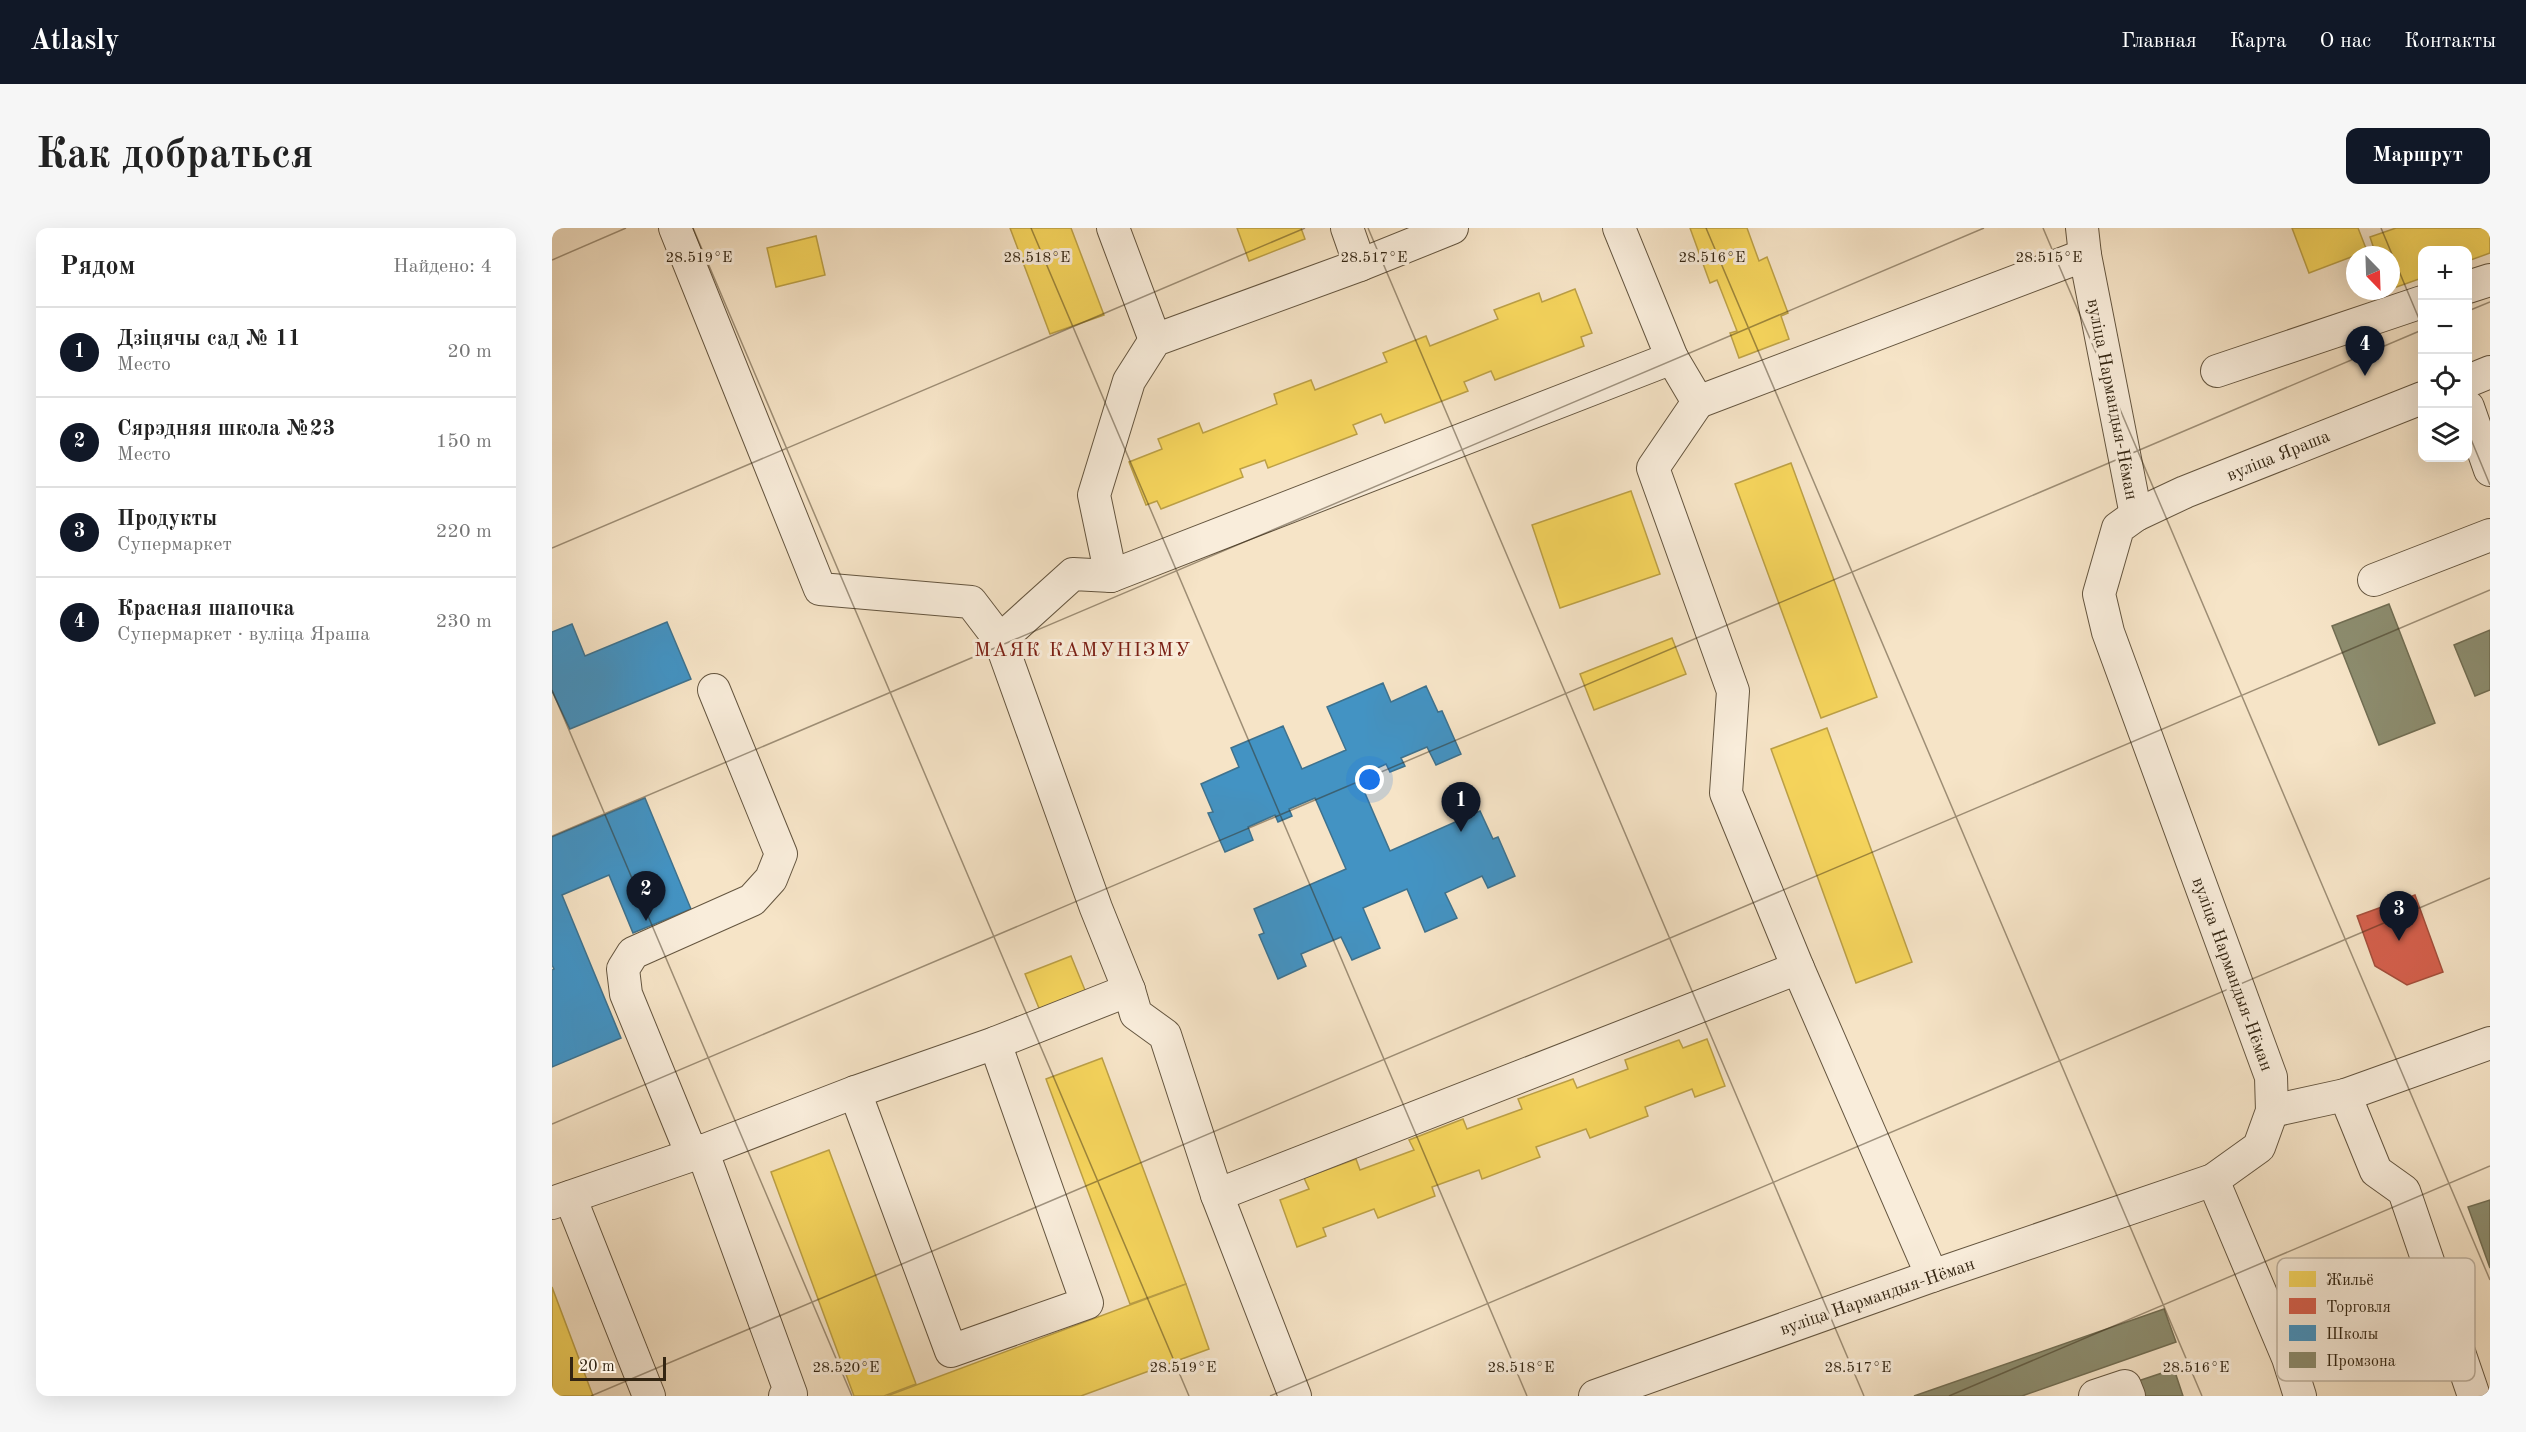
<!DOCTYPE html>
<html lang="ru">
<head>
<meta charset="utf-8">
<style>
  :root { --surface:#fff; --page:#f6f6f6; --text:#222; --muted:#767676; --line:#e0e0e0; --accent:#111827 }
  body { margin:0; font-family:"Old Standard TT",serif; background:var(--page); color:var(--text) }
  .controls { position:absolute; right:18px; top:18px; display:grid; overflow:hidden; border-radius:12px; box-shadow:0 6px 24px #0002 }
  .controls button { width:54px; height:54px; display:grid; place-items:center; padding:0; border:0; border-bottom:2px solid var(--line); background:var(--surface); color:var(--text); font:30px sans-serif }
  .compass { position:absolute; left:1794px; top:18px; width:54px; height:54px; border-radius:50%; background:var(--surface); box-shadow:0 6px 24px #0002; rotate:157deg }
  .scale { position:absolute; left:18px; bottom:15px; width:96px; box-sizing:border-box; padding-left:6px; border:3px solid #332512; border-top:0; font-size:16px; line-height:21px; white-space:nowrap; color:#332512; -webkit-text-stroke:4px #f9eddb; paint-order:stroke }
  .you { position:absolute; left:818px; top:552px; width:21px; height:21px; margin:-15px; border:4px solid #fff; border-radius:50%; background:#1a73e8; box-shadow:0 0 0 9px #1a73e833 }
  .badge { display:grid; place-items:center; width:39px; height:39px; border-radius:50%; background:var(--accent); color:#fff; font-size:20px; font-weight:700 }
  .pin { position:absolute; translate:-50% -50px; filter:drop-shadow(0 2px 3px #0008) }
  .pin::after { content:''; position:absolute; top:32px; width:21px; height:18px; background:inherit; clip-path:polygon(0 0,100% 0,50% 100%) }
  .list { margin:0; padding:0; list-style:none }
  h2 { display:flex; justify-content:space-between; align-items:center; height:78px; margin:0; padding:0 24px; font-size:26px }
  h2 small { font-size:20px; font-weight:400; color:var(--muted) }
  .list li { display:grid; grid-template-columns:39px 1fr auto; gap:18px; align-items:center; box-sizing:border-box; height:90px; padding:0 24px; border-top:2px solid var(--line) }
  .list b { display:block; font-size:22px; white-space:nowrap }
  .list p { margin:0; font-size:20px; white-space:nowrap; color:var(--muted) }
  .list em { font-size:20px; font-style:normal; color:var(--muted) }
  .icon { flex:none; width:33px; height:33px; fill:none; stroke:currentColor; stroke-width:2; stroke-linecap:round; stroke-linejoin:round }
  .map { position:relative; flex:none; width:1938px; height:1168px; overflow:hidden; border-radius:12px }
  header { display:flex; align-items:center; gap:36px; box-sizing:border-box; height:84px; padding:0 30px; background:var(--accent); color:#fff }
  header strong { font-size:28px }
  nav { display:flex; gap:33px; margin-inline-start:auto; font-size:21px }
  .intro { display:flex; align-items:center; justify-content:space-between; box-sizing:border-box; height:144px; padding:0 36px }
  h1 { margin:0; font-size:42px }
  .button { padding:15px 27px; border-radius:12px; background:var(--accent); color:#fff; font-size:21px; font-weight:700 }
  main { display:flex; gap:36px; padding:0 36px }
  aside { flex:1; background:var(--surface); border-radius:12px; box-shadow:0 6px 24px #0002 }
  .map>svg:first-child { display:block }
</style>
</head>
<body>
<header>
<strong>Atlasly</strong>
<nav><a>Главная</a><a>Карта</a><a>О нас</a><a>Контакты</a></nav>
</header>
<div class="intro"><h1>Как добраться</h1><a class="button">Маршрут</a></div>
<main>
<aside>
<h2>Рядом<small>Найдено: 4</small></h2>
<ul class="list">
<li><span class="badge">1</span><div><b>Дзіцячы сад № 11</b><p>Место</p></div><em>20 m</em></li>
<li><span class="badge">2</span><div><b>Сярэдняя школа №23</b><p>Место</p></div><em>150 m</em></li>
<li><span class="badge">3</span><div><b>Продукты</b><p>Супермаркет</p></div><em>220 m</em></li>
<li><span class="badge">4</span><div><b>Красная шапочка</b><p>Супермаркет · вуліца Яраша</p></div><em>230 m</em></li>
</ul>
</aside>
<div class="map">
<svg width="1938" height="1168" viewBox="0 0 1938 1168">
  <rect width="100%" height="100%" fill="#f6e4c7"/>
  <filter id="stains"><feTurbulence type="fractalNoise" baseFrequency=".00333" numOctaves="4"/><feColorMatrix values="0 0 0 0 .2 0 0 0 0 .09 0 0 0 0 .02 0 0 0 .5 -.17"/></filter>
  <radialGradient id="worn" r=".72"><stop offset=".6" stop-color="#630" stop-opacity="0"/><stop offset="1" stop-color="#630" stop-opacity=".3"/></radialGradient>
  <g fill="#f6d55c" stroke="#bca046" stroke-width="1.5">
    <path d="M458 0H519L552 87 498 106Z"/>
    <path d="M685 0H749L753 11 697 33Z"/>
    <path d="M1138 0H1195L1207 33 1215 29 1236 85 1229 88 1237 111 1187 130 1178 105 1185 103 1165 52 1158 55Z"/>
    <path d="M1740 0H1806L1815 23 1757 45Z"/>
    <path d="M1844 0H1938V25L1916 33V22H1870V50L1839 61V27H1824L1818 9Z"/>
    <path d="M264 8 273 47 224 59 215 20Z"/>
    <path d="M1023 61 1040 105 1029 109 1032 118 943 152 939 143 912 154 916 163 833 195 829 186 801 197 805 206 716 240 713 232 688 241 691 249 609 281 605 273 594 277 577 234 610 221 606 211 647 195 651 205 725 176 722 166 759 152 763 162 835 134 831 125 874 108 878 118 946 91 942 82 987 65 990 74Z"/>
    <path d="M1239 235 1325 469 1269 490 1183 256Z"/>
    <path d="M1079 263 1108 346 1008 380 980 297Z"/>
    <path d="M1120 410 1134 446 1042 482 1028 446Z"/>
    <path d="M1275 500 1360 734 1304 755 1219 521Z"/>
    <path d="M519 728 535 767 489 785 473 746Z"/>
    <path d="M1155 811 1173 858 1143 869 1140 861 1093 879 1096 888 1038 910 1034 901 984 919 988 929 930 951 927 942 880 959 883 968 826 990 822 981 771 1000 774 1008 745 1019 728 972 757 961 752 950 804 931 808 942 862 922 857 912 911 891 915 901 970 881 966 871 1021 851 1025 860 1076 841 1073 832 1127 812 1131 820Z"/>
    <path d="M550 830 634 1056 578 1076 494 851Z"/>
    <path d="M277 922 364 1156 332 1168H302L219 944Z"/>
    <path d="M634 1056 657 1121 529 1168H335Z"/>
    <path d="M0 1059 41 1168H0Z"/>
  </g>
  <path fill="#d6604d" stroke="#a54e3b" stroke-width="1.5" d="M1863 667 1891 744 1855 757 1823 738 1805 688Z"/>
  <g fill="#4393c3" stroke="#3e728e" stroke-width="1.5">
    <path d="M115 394 139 451 18 501 0 463V404L20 396 33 428Z"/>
    <path d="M831 455 839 474 874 458 886 484 890 483 909 526 884 537 875 519 849 530 853 538 838 544 834 536 806 549 838 623 928 583 941 611 946 609 963 648 936 660 930 648 893 665 905 690 873 704 855 661 811 680 828 720 800 732 789 709 749 726 754 738 726 751 707 707 712 705 702 681 794 641 763 570 737 581 740 588 726 594 723 587 696 599 701 612 673 624 656 585 661 584 649 556 687 539 679 520 731 498 750 541 794 522 775 479Z"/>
    <path d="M93 570 139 681 81 705 57 647 10 667 69 810 0 839V742L2 741 0 737V609Z"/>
  </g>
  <g fill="#8c8c6e" stroke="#716d52" stroke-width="1.5">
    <path d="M1837 376 1883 495 1827 517 1780 398Z"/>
    <path d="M1938 402V462L1923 468 1902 417Z"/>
    <path d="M1938 972V1040L1916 979Z"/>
    <path d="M1612 1081 1624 1114 1470 1168H1362Z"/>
    <path d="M1622 1141 1631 1168H1591L1586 1153Z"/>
  </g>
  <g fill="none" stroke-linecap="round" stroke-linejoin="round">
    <defs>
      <g id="minor">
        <path d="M561 0 603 112"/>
        <path d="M795 0 808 37"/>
        <path d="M1067 0 1120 130"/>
        <path d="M1530 0 1533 27 1584 287"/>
        <path d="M1916 59 1938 52"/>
        <path d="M1665 143 1870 74"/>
        <path d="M1916 153 1938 144"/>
        <path d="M1146 174 1101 240 1181 463 1174 565 1246 740 1380 1048"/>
        <path d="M1916 179 1938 242"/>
        <path d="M559 348 542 267 577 153 603 112 808 37 900 0"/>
        <path d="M1822 352 1938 307"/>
        <path d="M448 412 521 346 559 348 1120 130 1146 174 1533 27"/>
        <path d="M577 762 584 786 613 807 665 967"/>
        <path d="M303 864 399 1123 535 1075 443 815"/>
        <path d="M1793 867 1824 943 1852 963 1922 1168"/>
        <path d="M1720 883 1793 867 1938 815"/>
        <path d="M150 922 239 1166 233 1168"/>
        <path d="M140 927 74 766 71 741 81 725 200 672 219 651 229 626 162 462"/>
        <path d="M1661 952 1736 1130 1748 1168"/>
        <path d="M18 969 97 1168"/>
        <path d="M0 975 140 927 303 864 443 815 577 762 544 680 448 412 419 374 268 361 123 0"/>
        <path d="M743 1168 665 967 1246 740"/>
        <path d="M1043 1168 1380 1048 1661 952 1707 919 1720 883 1719 849 1556 404 1547 366 1566 300 1584 287 1633 264 1870 170"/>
        <path d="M1543 1168 1573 1158 1577 1168"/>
      </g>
    </defs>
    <use href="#minor" stroke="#64553f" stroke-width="34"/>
    <use href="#minor" stroke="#f9eddb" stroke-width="32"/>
  </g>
  <path fill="none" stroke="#332512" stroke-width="1.5" stroke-opacity="0.45" d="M141 0 637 1168M479 0 975 1168M816 0 1312 1168M1154 0 1650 1168M1491 0 1938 1052M1829 0 1870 98M0 32 74 0M1916 83 1938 74M1916 204 1938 257M0 320 753 0M0 462 300 1168M0 608 1432 0M0 896 1870 102M39 1168 1938 362M718 1168 1938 650M1397 1168 1938 938"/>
  <g text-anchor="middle" stroke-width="6" stroke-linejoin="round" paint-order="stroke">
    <g font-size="18" fill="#332512" stroke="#f9eddb">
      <text transform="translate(1561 171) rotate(79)" y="6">вуліца Нармандыя-Нёман</text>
      <text transform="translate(1726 227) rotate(-22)" y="6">вуліца Яраша</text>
      <text transform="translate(1681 746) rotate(70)" y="6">вуліца Нармандыя-Нёман</text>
      <text transform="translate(1325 1068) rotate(-19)" y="6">вуліца Нармандыя-Нёман</text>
    </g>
    <g font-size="20" letter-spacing="1.5" fill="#7a1f14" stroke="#f9eddb">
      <text x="531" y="428">МАЯК КАМУНІЗМУ</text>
    </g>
  </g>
  <rect x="1725" y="1030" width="198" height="123" rx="9" fill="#f9eddb" stroke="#beb19f" stroke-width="1.5"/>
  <rect x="1737" y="1043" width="27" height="16" fill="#f6d55c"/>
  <rect x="1737" y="1070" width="27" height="16" fill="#d6604d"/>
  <rect x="1737" y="1097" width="27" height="16" fill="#4393c3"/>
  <rect x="1737" y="1124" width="27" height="16" fill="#8c8c6e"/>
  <g font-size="16" fill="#332512">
    <text x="1774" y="1057">Жильё</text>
    <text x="1774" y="1084">Торговля</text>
    <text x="1774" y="1111">Школы</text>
    <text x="1774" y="1138">Промзона</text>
  </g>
  <g font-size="15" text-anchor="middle" fill="#332512" stroke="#f9eddb" stroke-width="6" stroke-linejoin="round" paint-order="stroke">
    <text x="147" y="34">28.519°E</text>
    <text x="485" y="34">28.518°E</text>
    <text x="822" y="34">28.517°E</text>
    <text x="1160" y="34">28.516°E</text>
    <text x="1497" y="34">28.515°E</text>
    <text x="294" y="1144">28.520°E</text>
    <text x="631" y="1144">28.519°E</text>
    <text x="969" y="1144">28.518°E</text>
    <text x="1306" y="1144">28.517°E</text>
    <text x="1644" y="1144">28.516°E</text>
  </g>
  <rect width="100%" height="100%" filter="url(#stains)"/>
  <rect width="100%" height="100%" fill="url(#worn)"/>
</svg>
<div class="controls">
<button>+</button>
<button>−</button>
<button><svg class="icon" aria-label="locate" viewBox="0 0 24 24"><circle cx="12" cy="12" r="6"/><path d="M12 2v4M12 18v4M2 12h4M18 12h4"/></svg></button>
<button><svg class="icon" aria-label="layers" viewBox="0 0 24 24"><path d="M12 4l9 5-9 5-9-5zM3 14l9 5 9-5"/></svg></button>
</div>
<svg class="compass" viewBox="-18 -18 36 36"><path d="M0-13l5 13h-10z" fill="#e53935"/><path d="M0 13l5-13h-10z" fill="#767676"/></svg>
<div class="scale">20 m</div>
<div class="you"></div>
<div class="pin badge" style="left:909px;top:604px">1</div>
<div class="pin badge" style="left:94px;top:693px">2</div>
<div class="pin badge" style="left:1847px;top:713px">3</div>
<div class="pin badge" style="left:1813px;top:148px">4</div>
</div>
</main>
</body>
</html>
